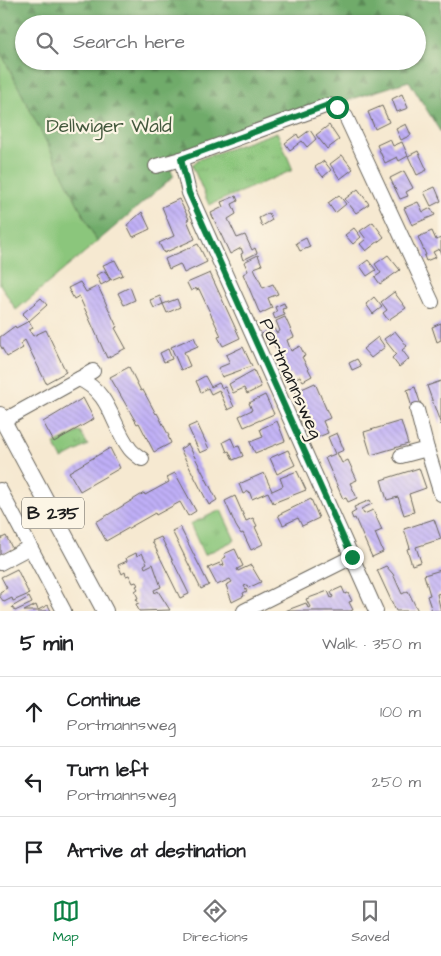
<!DOCTYPE html>
<html lang="en">
<head>
<meta charset="utf-8">
<style>
  :root { --surface:#fff; --page:#f6f6f6; --text:#202124; --muted:#757577; --line:#e0e0e0; --accent:#0b8043 }
  body { margin:0; font-family:"Architects Daughter",sans-serif; background:var(--page); color:var(--text) }
  .stop { position:absolute; width:15px; height:15px; margin:-11px; border:4px solid #0b8043; border-radius:50%; background:#fff }
  .stop.end { background:#0b8043; border-color:#fff; box-shadow:0 1px 5px #0008 }
  .list { margin:0; padding:0; list-style:none }
  h2 { display:flex; justify-content:space-between; align-items:center; height:65px; margin:0; padding:0 20px; font-size:21px }
  h2 small { font-size:16px; font-weight:400; color:var(--muted) }
  .list li { display:grid; grid-template-columns:32px 1fr auto; gap:15px; align-items:center; box-sizing:border-box; height:70px; padding:0 20px; border-top:1px solid var(--line) }
  .list b { display:block; font-size:19px; white-space:nowrap }
  .list p { margin:0; font-size:16px; white-space:nowrap; color:var(--muted) }
  .list em { font-size:16px; font-style:normal; color:var(--muted) }
  .icon { flex:none; width:28px; height:28px; fill:none; stroke:currentColor; stroke-width:2; stroke-linecap:round; stroke-linejoin:round }
  .map { position:relative; flex:none; width:441px; height:611px; overflow:hidden }
  .search { position:absolute; background:var(--surface); box-shadow:0 1px 4px #0004; left:15px; right:15px; top:15px; height:55px; display:flex; align-items:center; gap:12px; box-sizing:border-box; padding:0 18px; border-radius:28px; color:var(--muted); font-size:19px }
  .sheet { height:275px; background:var(--surface) }
  nav { display:flex; justify-content:space-around; align-items:center; box-sizing:border-box; height:70px; border-top:1px solid var(--line); background:var(--surface); font-size:14px; color:var(--muted) }
  nav a { display:grid; justify-items:center; gap:2px }
  nav .on { color:var(--accent) }
  .map>svg:first-child { display:block }
</style>
</head>
<body>
<div class="map">
<svg width="441" height="611" viewBox="0 0 441 611">
  <defs>
    <pattern id="grass-tufts" width="24" height="20" patternUnits="userSpaceOnUse" patternTransform="scale(1.25)"><rect width="24" height="20" fill="#8bc67b"/><path d="M3 7l-1-3M5 7V3M7 7l1-3M15 17l-1-3M17 17v-4M19 17l1-3" fill="none" stroke="#77aa6a"/></pattern>
    <pattern id="forest-firs" width="22" height="20" patternUnits="userSpaceOnUse" patternTransform="scale(1.25)"><rect width="22" height="20" fill="#70ab6b"/><path d="M5 1l3.5 6h-7zM16 11l3.5 6h-7z" fill="#5b8a57"/></pattern>
    <pattern id="building-back-hatch" width="6" height="6" patternUnits="userSpaceOnUse" patternTransform="scale(1.25)"><rect width="6" height="6" fill="#bfaff7"/><path d="M-1 5l2 2M0 0l6 6M5-1l2 2" fill="none" stroke="#a496d3"/></pattern>
  </defs>
  <rect width="100%" height="100%" fill="#fcf5e5"/>
  <filter id="ink" filterUnits="userSpaceOnUse"><feTurbulence type="fractalNoise" baseFrequency=".02" numOctaves="2"/><feDisplacementMap in="SourceGraphic" scale="10" xChannelSelector="R" yChannelSelector="G"/><feConvolveMatrix kernelMatrix="1 2 1 2 8 2 1 2 1" color-interpolation-filters="sRGB"/></filter>
  <filter id="wash" filterUnits="userSpaceOnUse"><feTurbulence type="fractalNoise" baseFrequency=".0096" numOctaves="4" result="noise"/><feDisplacementMap in="SourceGraphic" scale="20" xChannelSelector="R" yChannelSelector="G"/><feGaussianBlur stdDeviation="1.12" result="paint"/><feColorMatrix in="noise" values="0 0 0 0 0 0 0 0 0 0 0 0 0 0 0 0 0 1.4 0 .05"/><feComposite in="paint" operator="in"/></filter>
  <g filter="url(#wash)">
    <rect width="100%" height="100%" fill="#f6e9d1"/>
    <g fill="url(#grass-tufts)" stroke="#54714c">
      <path d="M277 132 293 170 209 205 192 165 200 159Z"/>
      <path d="M80 431 88 445 62 459 54 444Z"/>
      <path d="M221 510 235 540 204 555 190 524Z"/>
    </g>
    <path fill="url(#forest-firs)" stroke="#466444" fill-rule="evenodd" d="M0 0H441V133L409 81 165 158 174 176 97 242 0 51ZM24 24H417V61H24Z"/>
    <path fill="#8bc67b" stroke="#54714c" d="M0 51 97 242 16 310 0 284Z"/>
    <g id="blocks">
      <g fill="url(#building-back-hatch)">
        <path d="M402 94 408 108 397 112 392 99Z"/>
        <path d="M382 106 389 122 375 129 368 112Z"/>
        <path d="M406 124 411 135 401 140 396 129Z"/>
        <path d="M329 125 339 140 327 149 316 135Z"/>
        <path d="M310 130 316 139 307 147 302 141 290 150 285 143 297 134 299 138Z"/>
        <path d="M390 139 393 146 402 142 408 156 418 151 427 170 417 175 408 156 399 161 397 157 385 163 377 145Z"/>
        <path d="M342 155 353 169 340 179 330 164Z"/>
        <path d="M324 161 331 170 323 177 315 167Z"/>
        <path d="M404 171 413 188 406 192 408 196 400 199 390 178Z"/>
        <path d="M435 187 441 201 431 206 424 192Z"/>
        <path d="M358 189 369 204 356 213 345 199Z"/>
        <path d="M339 195 346 204 335 213 328 203Z"/>
        <path d="M236 196 238 201 232 204 236 214 228 219 237 238 245 235 252 250 255 248 257 253 243 260 241 254 243 253 241 248 230 254 211 213 223 207 221 202Z"/>
        <path d="M179 199 189 219 187 220 195 239 164 253 159 243 174 236 162 207Z"/>
        <path d="M418 202 423 212 431 208 435 215 412 225 404 208Z"/>
        <path d="M142 212 150 229 133 237 127 225Z"/>
        <path d="M269 213 272 220 262 226 259 218Z"/>
        <path d="M373 222 384 237 366 251 360 244 366 239 360 231Z"/>
        <path d="M354 228 361 237 353 244 345 235Z"/>
        <path d="M432 231 436 240 441 238V254L439 249 433 252 436 257 426 261 424 256 426 255 418 237Z"/>
        <path d="M306 238 310 247 300 251 296 243Z"/>
        <path d="M198 244 207 262 184 273 180 264 169 269 165 259Z"/>
        <path d="M258 255 262 265 254 268 263 288 273 284 278 294 268 298 272 308 260 314 243 274 248 271 244 262Z"/>
        <path d="M388 255 400 270 380 284 375 277 381 273 375 264Z"/>
        <path d="M115 260 123 275 111 280 103 265Z"/>
        <path d="M368 260 376 270 367 276 360 266Z"/>
        <path d="M105 271 110 280 101 285 96 275Z"/>
        <path d="M210 273 240 338 223 346 218 337 221 336 199 289 196 290V288L191 291 187 283Z"/>
        <path d="M80 282 86 292 98 286 117 327 115 328 126 348 107 358 79 296 74 299 68 288Z"/>
        <path d="M130 287 135 300 124 305 118 293Z"/>
        <path d="M394 292 406 308 388 320 383 313 387 310 381 302Z"/>
        <path d="M160 296 163 304 177 299 180 307 167 313 163 304 154 308 150 300Z"/>
        <path d="M374 297 382 307 373 314 366 304Z"/>
        <path d="M41 298 47 305 29 321 33 328 29 330 33 336 46 330 66 372 46 383 25 340 20 344 23 348 7 357 0 345V337L15 326 16 328 29 321 22 314Z"/>
        <path d="M284 303 286 308 282 309 285 315 275 319 273 314 277 312 275 307Z"/>
        <path d="M285 317 294 337 287 340 291 351 300 346 305 356 302 357 312 376 303 381 300 376 294 379 291 373 288 375 270 336 263 338 261 334 274 328 276 333 280 331 276 321Z"/>
        <path d="M441 323V340L437 342 432 327Z"/>
        <path d="M395 331 407 346 402 350 409 359 399 367 392 358 396 354 384 339Z"/>
        <path d="M194 337 198 346 184 352 190 366 181 370 171 347Z"/>
        <path d="M378 337 385 347 371 358 363 349Z"/>
        <path d="M243 347 252 366 222 377 218 368 230 363 226 355Z"/>
        <path d="M168 349 172 359 164 362 160 353Z"/>
        <path d="M357 359 361 366 352 370 349 363Z"/>
        <path d="M129 367 141 391 143 390 156 414 157 413 169 436H168L171 443 154 452 139 423 137 424 110 377Z"/>
        <path d="M254 370 261 387 247 394 244 388 233 393 229 384Z"/>
        <path d="M205 376 211 387 219 383 222 388 225 387 234 407 228 410 219 390 211 394 208 388 201 392 196 381Z"/>
        <path d="M441 381V425L427 386Z"/>
        <path d="M315 383 330 418 323 421 328 433 316 438 295 392Z"/>
        <path d="M415 387 421 405 412 408 407 390Z"/>
        <path d="M265 395 274 414 244 427 239 416 252 410 249 403Z"/>
        <path d="M83 398 94 419 54 442 43 422Z"/>
        <path d="M277 421 285 441 255 453 250 442 263 437 260 429Z"/>
        <path d="M401 421 408 444 371 455 364 432Z"/>
        <path d="M197 423 209 449 200 453 188 427Z"/>
        <path d="M337 433 344 450 337 453 342 463 348 460 357 480 350 483 357 498 348 502 346 498 343 499 325 458 335 454 328 437Z"/>
        <path d="M231 438 235 447 239 446 243 456 233 460 229 451 227 452 223 442Z"/>
        <path d="M188 444 217 500 209 505 180 449Z"/>
        <path d="M110 448 120 468 80 491 69 472Z"/>
        <path d="M288 450 295 465 277 474 270 458Z"/>
        <path d="M419 468 426 488 409 494 414 512 404 515 398 497 387 500 381 480Z"/>
        <path d="M297 471 306 490 273 503 268 492 252 499 249 491 243 494 239 484 264 473 272 491 283 486 280 478Z"/>
        <path d="M175 473 196 511 188 516 180 502 156 515 155 513 106 541 96 522 144 493 145 495 169 482 167 477Z"/>
        <path d="M235 496 246 521 253 518 257 526 255 527 263 544 251 550 243 533 241 534 236 526 225 501Z"/>
        <path d="M311 499 319 518 302 526 298 518 283 525 278 515Z"/>
        <path d="M370 500 372 504 361 509 364 514 373 510 382 530 375 533 383 552 372 557 355 518 353 519 351 514 356 511 354 507Z"/>
        <path d="M434 519 441 539 416 547 421 562 412 565 407 549 410 548 404 529Z"/>
        <path d="M180 527 209 585 201 589 172 531Z"/>
        <path d="M6 536 12 548 0 556V539Z"/>
        <path d="M161 537 189 594 180 598 152 541Z"/>
        <path d="M235 549 243 566 237 569 238 571 251 565 261 582 248 588 247 585 244 586 247 591 243 593 244 596 232 602 226 585 232 582 230 579 217 585 208 568 220 563 221 566 224 565 222 559 226 557 224 554Z"/>
        <path d="M136 553 137 556 142 553 147 563 144 565 145 568 153 564 161 587 154 590 155 593 158 591 170 610 139 611 136 604 139 603 136 599 138 598 135 591 138 589 136 586 138 585 136 582 133 583 129 575 126 576 125 572 122 574 118 565 127 561 126 558Z"/>
        <path d="M386 566 393 574 402 594 408 591 418 611H396L377 570Z"/>
        <path d="M17 569 29 594 13 601 12 598 4 602 0 597V592L7 588 1 577Z"/>
        <path d="M441 570V593L437 594 441 611H432L427 596 430 595 424 575Z"/>
        <path d="M342 587 345 594 348 593 352 601 349 602 353 610 350 611H285L306 603 308 608 310 607 306 599 328 591 331 598 333 597 331 592Z"/>
        <path d="M29 597 32 603 15 611 12 607Z"/>
        <path d="M36 605 38 610 48 605 51 611H24Z"/>
      </g>
    </g>
  </g>
  <g filter="url(#ink)">
    <use href="#blocks" fill-opacity="0" stroke="#68645b" stroke-width="1"/>
    <g fill="none" stroke-linecap="round" stroke-linejoin="round">
      <defs>
        <g id="minor">
          <path d="M156 166 181 159"/>
          <path d="M79 379C111 393 111 424 130 449 133 453 138 456 142 459"/>
          <path d="M3 421 93 371"/>
          <path d="M427 449 441 494"/>
          <path d="M401 456 427 449 417 410"/>
          <path d="M0 490 64 611"/>
          <path d="M0 563 30 547"/>
          <path d="M244 611 352 557"/>
          <path d="M376 611 189 193 181 159 328 105 337 107 346 117 432 302"/>
        </g>
        <path id="major" d="M0 415 105 611"/>
      </defs>
      <use href="#minor" stroke="#68645b" stroke-width="16"/>
      <use href="#major" stroke="#68645b" stroke-width="18"/>
      <use href="#minor" stroke="#fff" stroke-width="14"/>
      <use href="#major" stroke="#fff" stroke-width="16"/>
    </g>
  </g>
  <g fill="none" stroke-linecap="round" stroke-linejoin="round" filter="url(#ink)">
    <path stroke="#0b8043" stroke-width="6" d="M337 107 328 105 181 159 189 193 352 557"/>
  </g>
  <g text-anchor="middle" stroke-width="4.5" stroke-linejoin="round" paint-order="stroke">
    <rect fill="#fcf5e5" stroke="#5f5d58" stroke-width="1" x="22" y="497.5" width="62" height="31" rx="4"/>
    <g font-size="18" font-weight="bold" fill="#1c1c1c">
      <text x="53" y="519">B 235</text>
    </g>
    <g font-size="19" fill="#43583d" stroke="#fcf5e5">
      <text x="109" y="132">Dellwiger Wald</text>
    </g>
    <g font-size="19" fill="#1c1c1c" stroke="#fcf5e5">
      <text transform="translate(292 378) rotate(66)" y="7">Portmannsweg</text>
    </g>
  </g>
</svg>
<div class="stop" style="left:337px;top:107px"></div>
<div class="stop end" style="left:352px;top:557px"></div>
<div class="search"><svg class="icon" aria-label="search" viewBox="0 0 24 24"><circle cx="10" cy="10" r="6"/><path d="M15 15l6 6"/></svg>Search here</div>
</div>
<section class="sheet">
<h2>5 min<small>Walk · 350 m</small></h2>
<ul class="list">
<li><svg class="icon" aria-label="ahead" viewBox="0 0 24 24"><path d="M12 20V5M6 11l6-6 6 6"/></svg><div><b>Continue</b><p>Portmannsweg</p></div><em>100 m</em></li>
<li><svg class="icon" aria-label="left" viewBox="0 0 24 24"><path d="M17 20v-9H6M10 6l-5 5 5 5"/></svg><div><b>Turn left</b><p>Portmannsweg</p></div><em>250 m</em></li>
<li><svg class="icon" aria-label="arrive" viewBox="0 0 24 24"><path d="M6 21V4h12l-3 4 3 4H6"/></svg><div><b>Arrive at destination</b></div></li>
</ul>
</section>
<nav>
<a class="on"><svg class="icon" aria-label="map" viewBox="0 0 24 24"><path d="M3 6l6-2 6 2 6-2v14l-6 2-6-2-6 2zM9 4v14M15 6v14"/></svg>Map</a>
<a><svg class="icon" aria-label="directions" viewBox="0 0 24 24"><path d="M12 3l9 9-9 9-9-9zM9 14v-3h6M13 9l2 2-2 2"/></svg>Directions</a>
<a><svg class="icon" aria-label="saved" viewBox="0 0 24 24"><path d="M7 4h10v16l-5-4-5 4z"/></svg>Saved</a>
</nav>
</body>
</html>
